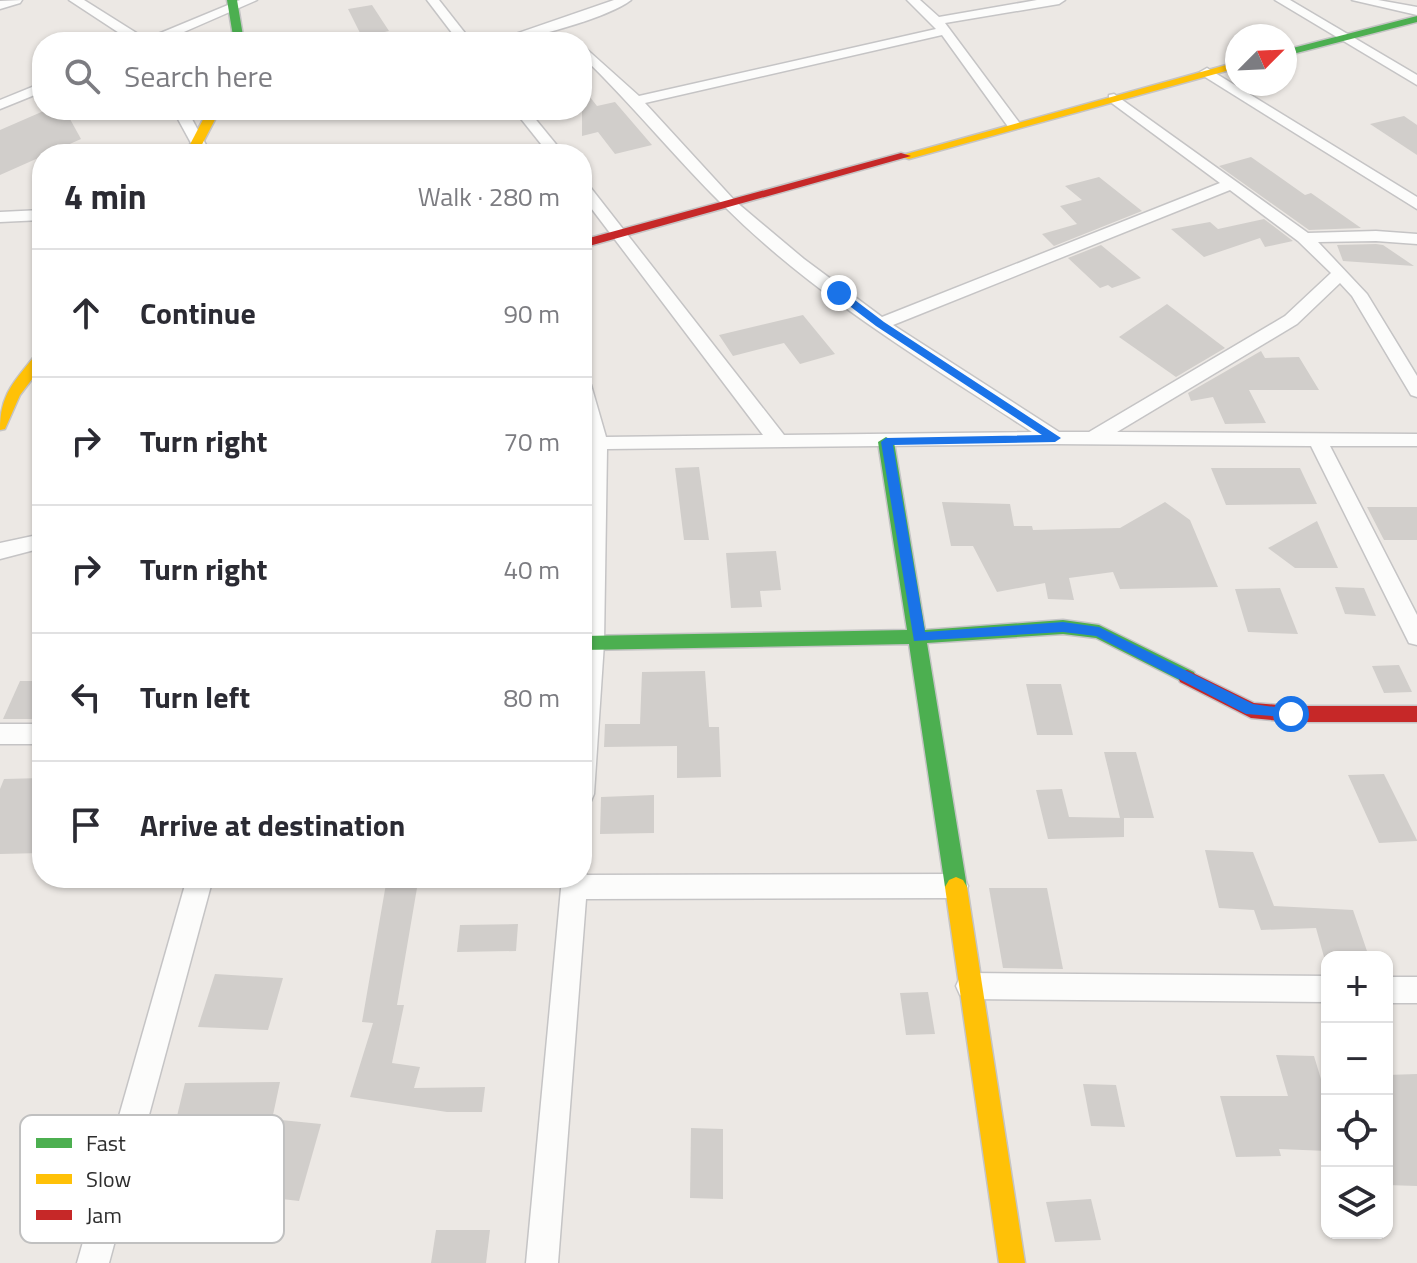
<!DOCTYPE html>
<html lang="en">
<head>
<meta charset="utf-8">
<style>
  :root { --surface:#fff; --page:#f7f7f7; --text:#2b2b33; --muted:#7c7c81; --line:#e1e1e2 }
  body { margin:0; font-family:"Titillium Web",sans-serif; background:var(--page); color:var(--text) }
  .controls { position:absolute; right:24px; bottom:24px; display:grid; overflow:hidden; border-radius:16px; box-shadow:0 2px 6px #0004 }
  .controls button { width:72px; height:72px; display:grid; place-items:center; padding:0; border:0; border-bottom:2px solid var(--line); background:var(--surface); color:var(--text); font:40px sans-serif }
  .compass { position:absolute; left:1225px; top:24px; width:72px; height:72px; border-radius:50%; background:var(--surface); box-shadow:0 2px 6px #0004; rotate:66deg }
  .stop { position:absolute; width:24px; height:24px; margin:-18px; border:6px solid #1a73e8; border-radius:50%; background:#fff }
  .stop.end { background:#1a73e8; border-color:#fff; box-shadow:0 2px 8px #0008 }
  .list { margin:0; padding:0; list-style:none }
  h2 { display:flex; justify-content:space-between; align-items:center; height:104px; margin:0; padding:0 32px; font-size:34px }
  h2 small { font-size:26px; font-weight:400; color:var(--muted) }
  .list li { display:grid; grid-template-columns:52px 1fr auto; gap:24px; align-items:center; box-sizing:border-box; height:128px; padding:0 32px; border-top:2px solid var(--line) }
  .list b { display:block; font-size:30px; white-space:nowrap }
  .list em { font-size:26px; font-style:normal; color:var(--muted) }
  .icon { flex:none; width:44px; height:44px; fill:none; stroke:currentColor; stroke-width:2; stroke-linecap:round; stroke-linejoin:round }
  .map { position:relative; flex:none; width:1417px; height:1263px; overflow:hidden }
  .search { position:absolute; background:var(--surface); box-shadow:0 2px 6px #0004; left:32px; top:32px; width:560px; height:88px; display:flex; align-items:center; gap:20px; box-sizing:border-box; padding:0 28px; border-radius:32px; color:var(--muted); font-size:30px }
  .panel { position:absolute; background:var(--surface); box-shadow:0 2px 6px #0004; left:32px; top:144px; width:560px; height:744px; border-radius:32px }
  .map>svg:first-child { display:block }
</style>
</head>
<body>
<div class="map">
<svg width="1417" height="1263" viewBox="0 0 1417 1263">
  <rect width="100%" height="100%" fill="#ece8e4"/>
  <g fill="#d1cecb">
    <path d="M372 5 389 31 362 37 348 9Z"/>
    <path d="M582 87 597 106 615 102 652 145 615 154 598 132 582 136Z"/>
    <path d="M46 110H65L81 139 0 175V130Z"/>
    <path d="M1404 116 1417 125V155L1370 124Z"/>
    <path d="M1251 157 1305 195 1311 193 1361 228 1309 230 1219 166Z"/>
    <path d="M1099 177 1142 211 1054 246 1042 234 1077 224 1060 206 1082 200 1065 186Z"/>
    <path d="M1264 219 1293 241 1265 247 1260 238 1204 257 1171 229 1210 222 1218 229Z"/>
    <path d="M1376 244 1383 245 1414 266 1343 261 1337 245Z"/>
    <path d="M1101 245 1141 278 1112 288 1108 285 1100 288 1068 258Z"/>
    <path d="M1167 304 1225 348 1176 377 1119 337Z"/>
    <path d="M803 315 835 354 800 364 784 343 733 356 719 335Z"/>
    <path d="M1261 351 1265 358 1299 357 1319 390H1249L1266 423 1225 424 1213 397 1191 401 1188 393Z"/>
    <path d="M699 467 709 540H684L675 468Z"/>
    <path d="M1211 468H1300L1317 504 1226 505Z"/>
    <path d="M942 502 1010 504 1014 526H1032L1033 530 1120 528 1165 502 1190 520 1218 587 1120 589 1113 572 1069 578 1074 600 1048 599 1045 583 997 592 973 546H951Z"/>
    <path d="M1367 507H1417V540H1384Z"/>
    <path d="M1317 521 1338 568H1295L1268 548Z"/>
    <path d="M776 551 781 590 760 591 762 607 731 608 726 553Z"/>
    <path d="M1335 587 1364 588 1376 616 1345 614Z"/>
    <path d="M1280 588 1298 634 1248 632 1235 589Z"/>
    <path d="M1399 665 1412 692 1384 693 1372 666Z"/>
    <path d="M705 671 709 727H719L721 777 677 778V746L604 747 605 724H640L642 672Z"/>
    <path d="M20 681H42V719H3Z"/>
    <path d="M1026 684H1061L1073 735H1037Z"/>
    <path d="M1104 752H1136L1154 818H1120Z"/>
    <path d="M1384 774 1417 840V841L1379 843 1348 775Z"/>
    <path d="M42 778V853L0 854V789L4 779Z"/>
    <path d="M1062 789 1069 817 1124 818V837L1048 839 1036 790Z"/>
    <path d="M654 795V833L600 834 601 797Z"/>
    <path d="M1205 850 1253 852 1274 906 1353 910 1369 957H1324L1316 928 1261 930 1254 910 1219 908Z"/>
    <path d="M387 878H415L413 888H417L397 1005H404L392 1063 420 1067 414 1088 485 1087 482 1112H447L350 1097 373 1023 362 1022Z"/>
    <path d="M989 888H1047L1063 969 1003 968Z"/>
    <path d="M518 924 516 951 457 952 460 925Z"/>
    <path d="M215 974 283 978 268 1030 198 1027Z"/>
    <path d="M928 992 935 1034 906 1035 900 993Z"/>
    <path d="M1276 1055 1314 1056 1327 1099V1151L1279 1149 1281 1156 1236 1157 1220 1096H1288Z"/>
    <path d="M1417 1074V1186L1387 1185V1075Z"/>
    <path d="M280 1082 273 1115 177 1116 185 1083Z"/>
    <path d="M1083 1084 1116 1085 1125 1127 1091 1126Z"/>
    <path d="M271 1119 321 1124 299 1201 248 1195Z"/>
    <path d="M691 1128 723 1129V1199L690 1198Z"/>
    <path d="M1091 1199 1101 1240 1055 1242 1046 1202Z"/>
    <path d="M436 1230H490L486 1263H431Z"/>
  </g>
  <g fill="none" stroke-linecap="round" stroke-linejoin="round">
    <defs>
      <g id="street">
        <path d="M22 0 20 3 0 9V1Z"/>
        <path d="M69 0H84L146 39 240 0H257L161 42H133Z"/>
        <path d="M427 0H439L472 42H459Z"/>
        <path d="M614 0H631C608 18 522 42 492 42Z"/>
        <path d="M907 0H920L939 17 1037 0H1065L1059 4 945 23 1021 125 1019 128H1009L942 35 645 103 735 201 804 259 882 317 1220 183 1109 101V95L1114 94 1308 233 1376 231 1417 234V244L1376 241 1318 242 1367 294 1417 376V397L1411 395 1352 296 1340 283 1297 324 1117 432 1417 434V446H1330L1417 615V645L1409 643 1406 637 1311 446 1055 444 607 449 604 643 594 794 591 801 582 804V640L588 443 582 419V379L591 385 606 437 763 435 582 196V181L587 183 784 435 1032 432C927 363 814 296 724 206 675 158 632 104 582 56V45L639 96 936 29ZM1230 190 1298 241 1331 273 1285 316 1089 432H1059L893 325Z"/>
        <path d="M1275 0H1290L1417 75V85Z"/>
        <path d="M1352 0H1378L1417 7V15Z"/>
        <path d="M1207 68 1417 197V209L1202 75 1200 72Z"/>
        <path d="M42 83V92L0 109V100Z"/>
        <path d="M173 110H187L211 154H197Z"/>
        <path d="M514 110H528L564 154H549Z"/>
        <path d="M376 147 381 148V154H360Z"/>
        <path d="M42 210V220L0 222V212Z"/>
        <path d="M42 534V548L0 559V543Z"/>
        <rect x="0" y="724" width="42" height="20"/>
        <path d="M582 869 587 875 955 874 964 878 968 886 964 894 955 898 586 899 558 1263H526L562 878H582Z"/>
        <path d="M187 878H213L109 1263H77Z"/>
        <path d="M970 973 1327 976V1002L970 999 960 995 956 986 960 977Z"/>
        <rect x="1387" y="977" width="30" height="26"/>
      </g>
      <g id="fast">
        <path d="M227 0H237L244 42H234Z"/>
        <path d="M1417 16V22L1285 56V50Z"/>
        <path d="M886 437 894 442 925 630 1063 620 1099 625 1194 672 1196 677 1194 682 1187 684 1096 638 1063 634 927 643 967 887 963 894 956 897 949 894 945 887 909 644 582 650V636L907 630 878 442Z"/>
      </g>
      <g id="slow">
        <path d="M1237 62V68L909 159 899 156Z"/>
        <path d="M208 110H220L197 154H185Z"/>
        <path d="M42 351V366L20 395 5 429 0 430C0 393 15 381 37 353Z"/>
        <path d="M956 877 963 880 967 887 1025 1263H999L945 887 949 880Z"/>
      </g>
      <g id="jam">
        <path d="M901 153 911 156 582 248V240Z"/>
        <path d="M1187 670 1254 703 1291 706H1417V722H1291L1251 718 1180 682 1178 677 1180 672Z"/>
      </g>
    </defs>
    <use href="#street" stroke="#c5c4c5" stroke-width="3"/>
    <use href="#fast" stroke="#c5c4c5" stroke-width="3"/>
    <use href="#slow" stroke="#c5c4c5" stroke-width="3"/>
    <use href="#jam" stroke="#c5c4c5" stroke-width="3"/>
    <use href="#street" fill="#fcfcfb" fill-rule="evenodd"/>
    <use href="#fast" fill="#4caf50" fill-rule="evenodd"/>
    <use href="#slow" fill="#ffc107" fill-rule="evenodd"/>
    <use href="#jam" fill="#c62828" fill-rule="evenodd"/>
  </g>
  <path fill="#1a73e8" d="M835 291H843L884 322 1061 438 1055 442 893 445 925 632 1063 622 1099 627 1253 704 1296 710V718L1246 714 1096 636 1063 632 914 641 881 442 886 438 1042 435 876 326 835 295Z"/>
  <rect x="20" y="1115" width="264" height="128" rx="12" fill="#fff" stroke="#c0c0c0" stroke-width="2"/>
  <rect x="36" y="1138" width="36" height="10" fill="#4caf50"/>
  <rect x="36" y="1174" width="36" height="10" fill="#ffc107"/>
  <rect x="36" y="1210" width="36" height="10" fill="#c62828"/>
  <g font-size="22" fill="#2e2e2e">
    <text x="86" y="1151">Fast</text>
    <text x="86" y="1187">Slow</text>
    <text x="86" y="1223">Jam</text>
  </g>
</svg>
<div class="controls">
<button>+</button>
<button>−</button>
<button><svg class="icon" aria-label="locate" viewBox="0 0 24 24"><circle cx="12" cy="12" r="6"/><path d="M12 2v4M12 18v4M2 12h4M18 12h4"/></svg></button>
<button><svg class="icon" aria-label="layers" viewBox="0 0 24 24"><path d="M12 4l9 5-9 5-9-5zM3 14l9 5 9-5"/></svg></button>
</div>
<svg class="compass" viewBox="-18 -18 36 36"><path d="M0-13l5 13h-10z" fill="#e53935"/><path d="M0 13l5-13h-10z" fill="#7c7c81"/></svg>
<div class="stop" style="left:1291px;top:714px"></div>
<div class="stop end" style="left:839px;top:293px"></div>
<div class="search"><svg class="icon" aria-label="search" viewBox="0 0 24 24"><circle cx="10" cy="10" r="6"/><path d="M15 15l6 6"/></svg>Search here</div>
<section class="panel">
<h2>4 min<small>Walk · 280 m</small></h2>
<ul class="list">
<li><svg class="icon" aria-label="ahead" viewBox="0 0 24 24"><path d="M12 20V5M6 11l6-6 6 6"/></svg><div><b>Continue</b></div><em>90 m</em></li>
<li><svg class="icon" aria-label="right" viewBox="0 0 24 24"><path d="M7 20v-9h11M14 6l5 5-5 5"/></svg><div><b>Turn right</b></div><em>70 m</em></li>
<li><svg class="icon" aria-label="right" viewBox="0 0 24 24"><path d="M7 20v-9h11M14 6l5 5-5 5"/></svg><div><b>Turn right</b></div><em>40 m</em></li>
<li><svg class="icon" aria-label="left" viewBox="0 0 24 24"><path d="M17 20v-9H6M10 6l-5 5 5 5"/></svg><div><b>Turn left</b></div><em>80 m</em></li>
<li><svg class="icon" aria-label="arrive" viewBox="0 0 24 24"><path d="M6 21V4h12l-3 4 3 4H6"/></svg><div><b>Arrive at destination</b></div></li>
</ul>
</section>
</div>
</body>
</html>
